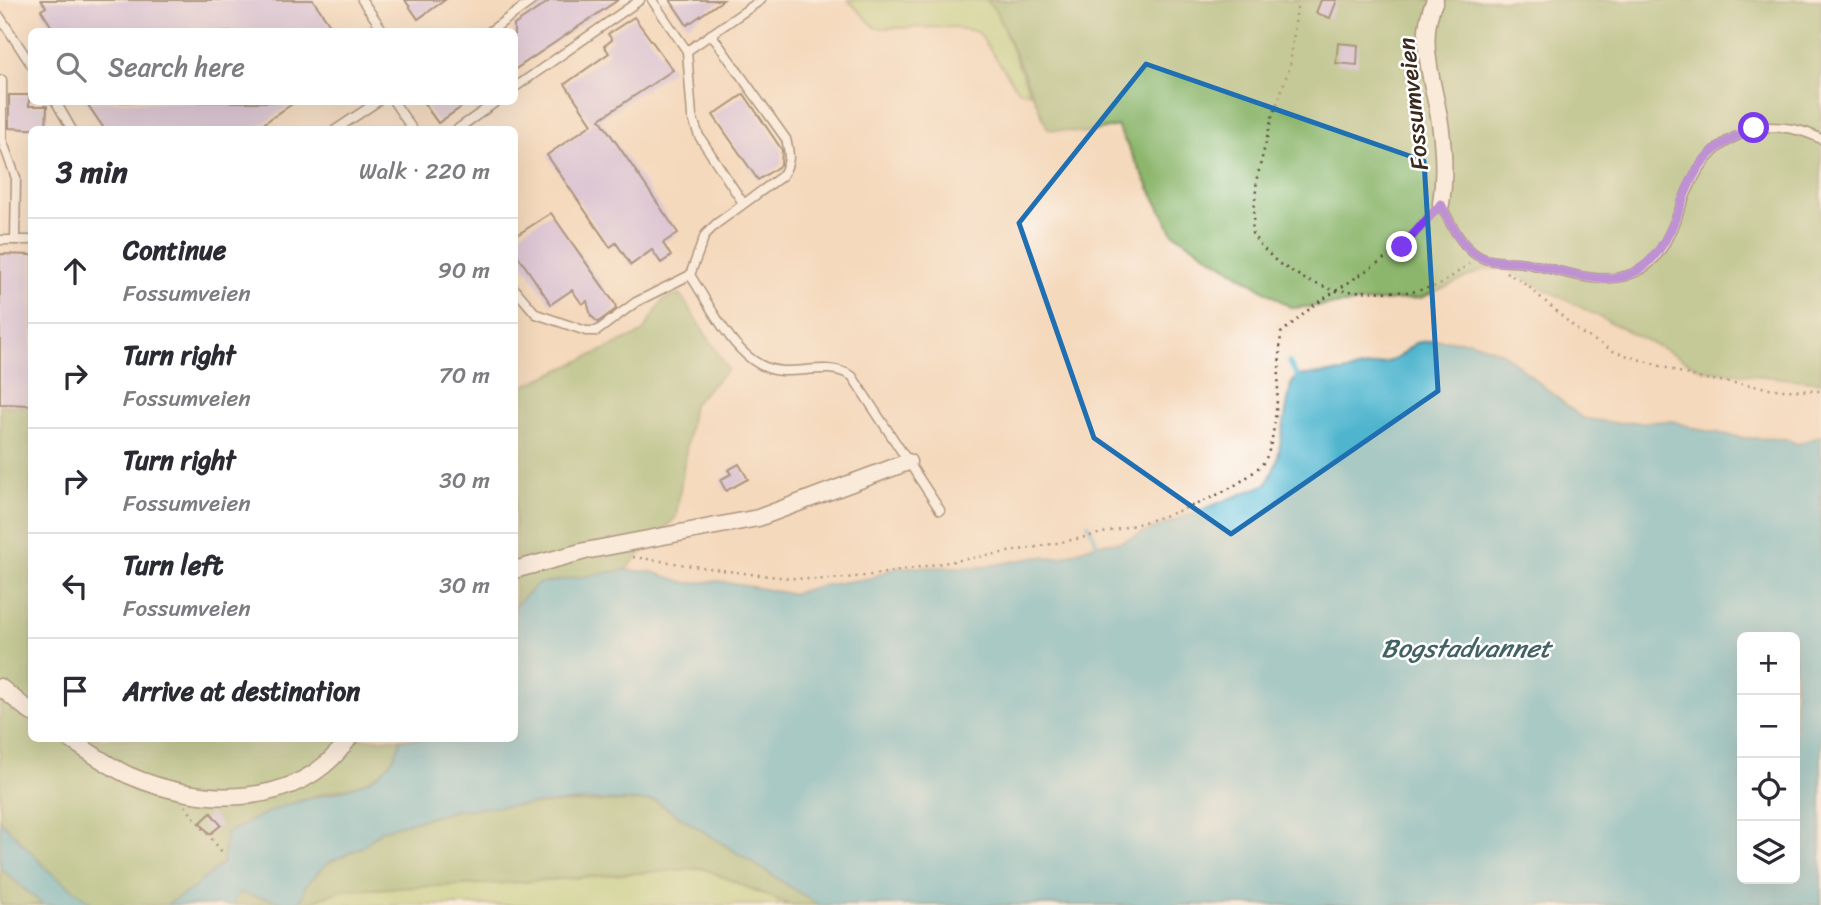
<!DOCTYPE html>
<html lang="en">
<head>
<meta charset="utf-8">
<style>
  :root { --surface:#fff; --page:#f7f7f7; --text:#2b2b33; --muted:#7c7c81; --line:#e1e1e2 }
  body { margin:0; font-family:Sriracha,sans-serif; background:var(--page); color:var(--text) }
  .controls { position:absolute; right:21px; bottom:21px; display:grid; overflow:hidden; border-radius:10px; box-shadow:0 7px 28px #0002 }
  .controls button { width:63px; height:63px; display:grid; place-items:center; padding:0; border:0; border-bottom:2px solid var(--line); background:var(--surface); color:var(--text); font:35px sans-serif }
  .stop { position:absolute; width:21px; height:21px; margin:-16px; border:5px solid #7c3aed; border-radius:50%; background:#fff }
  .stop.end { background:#7c3aed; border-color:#fff; box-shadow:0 2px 7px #0008 }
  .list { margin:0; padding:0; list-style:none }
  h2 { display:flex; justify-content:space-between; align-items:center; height:91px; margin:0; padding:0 28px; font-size:30px }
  h2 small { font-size:23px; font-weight:400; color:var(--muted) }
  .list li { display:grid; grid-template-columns:46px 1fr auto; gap:21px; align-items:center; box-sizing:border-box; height:105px; padding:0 28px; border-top:2px solid var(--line) }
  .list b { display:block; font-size:26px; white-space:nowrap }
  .list p { margin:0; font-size:23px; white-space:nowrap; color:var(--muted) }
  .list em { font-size:23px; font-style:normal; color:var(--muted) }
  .icon { flex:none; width:38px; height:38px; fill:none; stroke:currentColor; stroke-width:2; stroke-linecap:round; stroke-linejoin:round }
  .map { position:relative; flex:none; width:1821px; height:905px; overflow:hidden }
  .search { position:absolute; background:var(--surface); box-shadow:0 7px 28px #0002; left:28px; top:28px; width:490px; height:77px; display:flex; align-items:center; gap:18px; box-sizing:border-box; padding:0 24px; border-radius:10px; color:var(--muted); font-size:26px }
  .panel { position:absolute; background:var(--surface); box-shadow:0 7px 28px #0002; left:28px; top:126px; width:490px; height:616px; border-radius:10px }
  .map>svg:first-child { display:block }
</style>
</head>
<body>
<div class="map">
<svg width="1821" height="905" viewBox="0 0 1821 905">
  <rect width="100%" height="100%" fill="#fff"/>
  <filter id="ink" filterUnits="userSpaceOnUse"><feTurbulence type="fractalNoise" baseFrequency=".0143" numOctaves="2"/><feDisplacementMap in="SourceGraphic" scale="14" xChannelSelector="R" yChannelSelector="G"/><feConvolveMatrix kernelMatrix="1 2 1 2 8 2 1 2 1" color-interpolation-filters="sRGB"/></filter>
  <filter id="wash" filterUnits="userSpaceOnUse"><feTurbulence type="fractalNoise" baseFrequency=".00686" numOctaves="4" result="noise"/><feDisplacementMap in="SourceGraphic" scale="28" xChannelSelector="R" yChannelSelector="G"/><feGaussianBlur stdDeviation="1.57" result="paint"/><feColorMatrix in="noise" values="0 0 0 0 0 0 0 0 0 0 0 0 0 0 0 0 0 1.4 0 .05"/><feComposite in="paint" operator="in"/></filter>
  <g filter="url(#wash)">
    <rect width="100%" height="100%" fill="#f4d9bc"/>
    <g fill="#b1d47d" stroke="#767f4e" stroke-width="2">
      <path d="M848 0H986L996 11 1030 93 1018 90 978 32 953 27 876 28Z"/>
      <path d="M702 868 790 905H301L342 890 507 883Z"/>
    </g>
    <g fill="#8cb66c" stroke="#647045" stroke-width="2">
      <path d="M987 0H1821V382L1704 370 1505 269H1485L1421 298 1292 308 1173 233 1117 126 1086 133 1048 129 996 11Z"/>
      <path d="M680 294 728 369 693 404 676 517 625 570 515 606V390L642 333 663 300Z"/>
      <path d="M0 405 31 407 32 738 401 739C389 792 345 784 307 798 279 808 253 821 226 833L305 886 327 863 362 847 382 830 456 810 516 804 655 801 819 905H790L702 868 507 883 342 890 301 905H0Z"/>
    </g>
    <g fill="#50b5ce" stroke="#467076" stroke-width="2" fill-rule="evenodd">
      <path d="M1436 340 1470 341 1503 353 1582 418 1616 423 1673 421 1696 429 1745 438 1786 439 1797 444 1821 436V905H819L656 801 591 800 456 810 382 830 362 847 327 863 305 886 302 899 292 904 239 893 235 898V905H166L192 889 223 863 226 833C246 824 265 812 286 805 328 791 389 792 401 739L514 738 515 606 537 584 625 570 653 572 687 583 719 581 792 594 819 586 871 578 896 567H982L1037 557H1060L1097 544 1120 542 1267 484 1277 462 1291 385 1297 376 1344 372 1385 363 1398 358 1415 343ZM1742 637H1795V879H1742Z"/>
      <path d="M0 820 49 871 94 905H43L0 868Z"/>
    </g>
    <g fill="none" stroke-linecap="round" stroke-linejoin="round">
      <g stroke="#50b5ce" stroke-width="4.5">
        <path d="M1289 362 1297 376"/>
        <path d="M1088 524 1097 544"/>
      </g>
    </g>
    <g id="blocks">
      <g fill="#c0b1f1">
        <path d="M41 0H313L335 32H55L41 10 46 7Z"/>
        <path d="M405 0H445L418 19Z"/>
        <path d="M551 0H618L514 70V25Z"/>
        <path d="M670 0H723L687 25Z"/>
        <path d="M1321 0H1337L1330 18 1316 13Z"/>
        <path d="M634 17 673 70 600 119 678 233 663 243 671 256 661 263 652 250 631 265 616 243 610 247 547 155 592 124 565 84 609 53 604 46 612 40 608 34Z"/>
        <path d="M1338 43 1358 45 1357 65 1336 63Z"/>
        <path d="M744 94 782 150 781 165 758 180 713 115Z"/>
        <path d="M9 95H29V106H47L46 130 9 128Z"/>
        <path d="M86 102H295L254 130H105Z"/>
        <path d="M423 102H469L438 123Z"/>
        <path d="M551 213 615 304 616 309 598 322 591 316 587 301 582 304 572 290 551 304 514 250V237Z"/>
        <path d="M0 254 32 255V405L0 404Z"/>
        <path d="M739 464 748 479 726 491 720 480 731 474 728 470Z"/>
        <path d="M211 813 221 825 210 834 200 823Z"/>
      </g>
    </g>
  </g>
  <g filter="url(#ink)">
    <use href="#blocks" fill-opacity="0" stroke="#574436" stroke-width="2"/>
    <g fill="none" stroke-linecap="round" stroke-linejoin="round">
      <defs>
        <g id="lane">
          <path d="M362 0 384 32"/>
          <path d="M652 0 687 51 692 116 699 136 743 203"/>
          <path d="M0 17 32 66"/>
          <path d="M489 32 533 0"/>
          <path d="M687 51 761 0"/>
          <path d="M2 80V140L16 178 15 240"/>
          <path d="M514 88 640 0"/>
          <path d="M56 102 72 130"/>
          <path d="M394 102 413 130"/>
          <path d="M335 130 377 102"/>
          <path d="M456 130 496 102"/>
          <path d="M1441 204C1449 222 1463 250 1482 258 1496 264 1515 260 1530 264 1563 271 1600 287 1634 273 1685 253 1672 167 1735 137 1746 132 1753 128 1765 127 1786 127 1802 129 1821 139"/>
          <path d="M0 240H32"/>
          <path d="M690 275C712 307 738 369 782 371 808 372 829 363 852 376L940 510"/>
          <path d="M514 288 536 314 586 331H597L636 302 690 275 705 235 716 224 782 176C791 163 790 154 786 139L711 34"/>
        </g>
        <g id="street">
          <path d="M1435 0C1416 39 1434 83 1440 123 1444 151 1445 177 1441 204"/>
          <path d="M514 570 585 551 758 518 908 462"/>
          <path d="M0 687 32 713"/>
          <path d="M68 738C88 751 107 765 128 775 201 807 300 810 349 738"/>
        </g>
      </defs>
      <use href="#lane" stroke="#574436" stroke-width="11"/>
      <use href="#street" stroke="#574436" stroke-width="19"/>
      <g stroke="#574436" stroke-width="2.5" stroke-dasharray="2 5" stroke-linecap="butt">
        <path d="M1297 7 1290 66 1272 118 1257 178 1252 233 1259 244 1278 263 1308 281 1336 291 1412 292 1440 285 1469 264"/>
        <path d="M1506 272 1529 287 1581 333 1615 352 1699 378 1782 390 1821 391"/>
        <path d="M633 557C691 565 749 576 807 579 856 581 905 569 954 561 1032 548 1209 522 1263 463 1278 445 1279 360 1281 333L1313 306 1402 247 1432 214"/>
        <path d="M185 806 223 853"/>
      </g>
      <use href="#lane" stroke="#fff" stroke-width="8"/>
      <use href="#street" stroke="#fff" stroke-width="16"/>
    </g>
  </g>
  <g fill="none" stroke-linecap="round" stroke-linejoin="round" filter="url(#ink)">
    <path stroke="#7c3aed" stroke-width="9" d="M1402 247 1441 204C1449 222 1463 251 1483 258 1498 264 1516 260 1531 264 1602 282 1644 298 1676 217 1684 197 1691 175 1705 159 1718 144 1737 136 1754 128"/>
  </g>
  <path d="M0 0H1821V905H0ZM1146 64 1424 161 1438 391 1231 534 1094 438 1019 223Z" fill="#f4d9bc" fill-opacity=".55" fill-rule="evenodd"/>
  <path fill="none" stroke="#1f6fb2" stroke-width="5" stroke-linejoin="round" d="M1146 64 1424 161 1438 391 1231 534 1094 438 1019 223Z"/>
  <g text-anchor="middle" stroke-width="5" stroke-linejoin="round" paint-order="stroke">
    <g font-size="24" fill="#3b2a1e" stroke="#fff">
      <text transform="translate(1413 104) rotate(-96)" y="8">Fossumveien</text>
    </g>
    <g font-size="26" font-style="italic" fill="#436264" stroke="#fff">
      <text x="1466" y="657">Bogstadvannet</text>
    </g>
  </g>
</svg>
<div class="controls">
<button>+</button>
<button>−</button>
<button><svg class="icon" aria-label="locate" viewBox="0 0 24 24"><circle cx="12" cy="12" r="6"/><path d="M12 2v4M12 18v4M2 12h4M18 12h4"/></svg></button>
<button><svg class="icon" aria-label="layers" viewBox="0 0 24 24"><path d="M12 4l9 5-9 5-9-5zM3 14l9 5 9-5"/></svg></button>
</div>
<div class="stop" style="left:1754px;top:128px"></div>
<div class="stop end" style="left:1402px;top:247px"></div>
<div class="search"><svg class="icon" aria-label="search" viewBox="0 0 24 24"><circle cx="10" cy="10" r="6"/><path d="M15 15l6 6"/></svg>Search here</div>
<section class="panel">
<h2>3 min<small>Walk · 220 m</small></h2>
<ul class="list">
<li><svg class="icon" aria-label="ahead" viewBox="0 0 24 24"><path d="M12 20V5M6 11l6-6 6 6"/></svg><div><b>Continue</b><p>Fossumveien</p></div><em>90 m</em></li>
<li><svg class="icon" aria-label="right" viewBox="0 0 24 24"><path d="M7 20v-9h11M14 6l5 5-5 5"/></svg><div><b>Turn right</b><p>Fossumveien</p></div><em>70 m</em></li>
<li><svg class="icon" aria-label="right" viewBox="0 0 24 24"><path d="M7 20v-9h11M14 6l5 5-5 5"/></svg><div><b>Turn right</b><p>Fossumveien</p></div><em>30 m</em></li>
<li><svg class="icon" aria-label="left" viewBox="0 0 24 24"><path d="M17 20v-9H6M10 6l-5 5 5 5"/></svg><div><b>Turn left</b><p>Fossumveien</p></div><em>30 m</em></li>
<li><svg class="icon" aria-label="arrive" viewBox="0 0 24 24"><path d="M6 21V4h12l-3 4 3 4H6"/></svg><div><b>Arrive at destination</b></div></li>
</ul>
</section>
</div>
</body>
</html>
